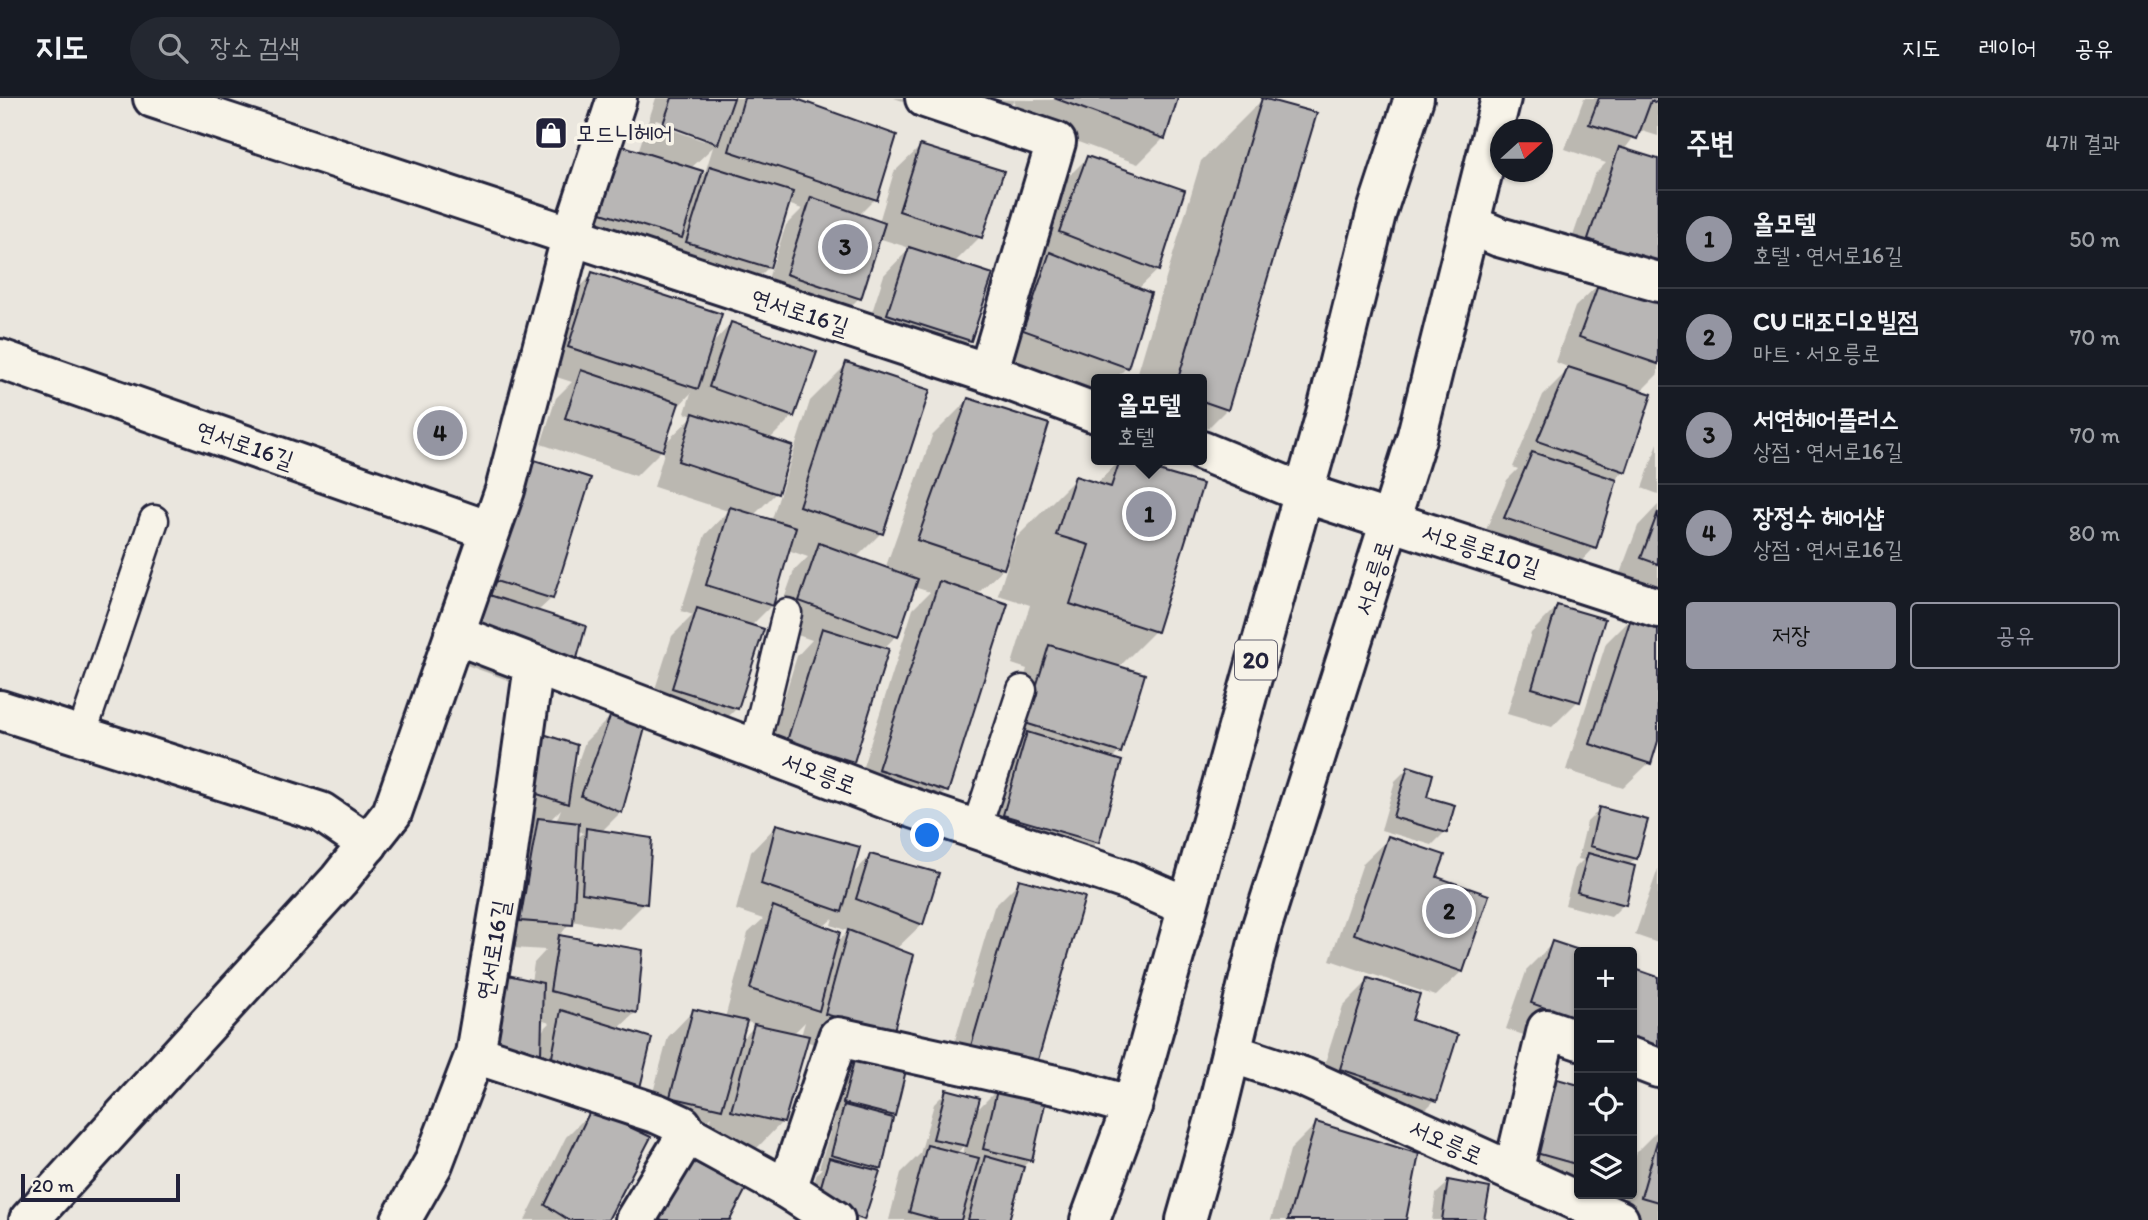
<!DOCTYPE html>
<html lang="ko">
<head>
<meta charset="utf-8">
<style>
  :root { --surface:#171b24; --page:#242831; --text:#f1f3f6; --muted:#9ea1a6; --line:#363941; --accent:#9495a2 }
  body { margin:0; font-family:Itim,"Poor Story",sans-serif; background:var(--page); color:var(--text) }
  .controls { position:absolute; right:21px; bottom:21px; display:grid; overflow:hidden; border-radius:7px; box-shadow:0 2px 5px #0004 }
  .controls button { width:63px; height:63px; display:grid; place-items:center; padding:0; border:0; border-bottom:2px solid var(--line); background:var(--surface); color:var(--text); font:35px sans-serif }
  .compass { position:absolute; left:1490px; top:21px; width:63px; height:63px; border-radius:50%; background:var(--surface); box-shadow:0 2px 5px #0004; rotate:69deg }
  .scale { position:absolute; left:21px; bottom:18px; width:159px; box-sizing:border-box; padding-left:7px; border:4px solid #22223b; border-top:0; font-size:19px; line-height:24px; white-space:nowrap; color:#22223b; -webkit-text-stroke:5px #f7f3e8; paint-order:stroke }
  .you { position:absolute; left:928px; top:738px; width:24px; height:24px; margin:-18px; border:5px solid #fff; border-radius:50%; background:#1a73e8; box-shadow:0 0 0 10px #1a73e833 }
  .badge { display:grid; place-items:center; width:46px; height:46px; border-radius:50%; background:var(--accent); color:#111; font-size:23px; font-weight:700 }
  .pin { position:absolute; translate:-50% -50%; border:4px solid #fff; box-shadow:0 2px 7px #0006 }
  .popup { position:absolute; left:1091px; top:276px; width:116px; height:91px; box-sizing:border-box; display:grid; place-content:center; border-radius:7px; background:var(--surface); filter:drop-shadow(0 2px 5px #0005); font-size:23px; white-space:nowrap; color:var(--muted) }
  .popup b { font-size:26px; color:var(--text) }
  .popup::after { content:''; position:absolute; left:50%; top:100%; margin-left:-14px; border:14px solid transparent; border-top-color:var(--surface) }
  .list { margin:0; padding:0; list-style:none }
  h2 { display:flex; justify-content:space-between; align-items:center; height:91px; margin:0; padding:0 28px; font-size:30px }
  h2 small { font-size:23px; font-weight:400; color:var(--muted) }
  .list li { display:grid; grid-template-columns:46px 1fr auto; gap:21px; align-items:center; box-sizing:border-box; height:98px; padding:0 28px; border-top:2px solid var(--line) }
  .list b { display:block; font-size:26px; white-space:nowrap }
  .list p { margin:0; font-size:23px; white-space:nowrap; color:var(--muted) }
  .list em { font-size:23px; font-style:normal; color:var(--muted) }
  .actions { display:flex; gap:14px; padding:21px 28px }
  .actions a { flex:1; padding:16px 0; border:2px solid var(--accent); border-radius:7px; text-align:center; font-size:24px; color:var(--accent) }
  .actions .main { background:var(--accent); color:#111 }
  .icon { flex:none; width:38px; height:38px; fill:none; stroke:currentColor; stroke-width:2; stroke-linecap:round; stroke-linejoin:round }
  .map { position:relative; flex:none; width:1658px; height:1122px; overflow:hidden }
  header { display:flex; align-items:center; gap:42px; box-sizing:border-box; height:98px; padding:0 35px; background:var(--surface); border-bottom:2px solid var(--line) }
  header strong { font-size:33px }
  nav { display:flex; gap:38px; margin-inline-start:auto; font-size:24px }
  .search { width:490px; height:63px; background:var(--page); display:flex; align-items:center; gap:18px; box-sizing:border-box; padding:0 24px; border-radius:38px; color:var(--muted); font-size:26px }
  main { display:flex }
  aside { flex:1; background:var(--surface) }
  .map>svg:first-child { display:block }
</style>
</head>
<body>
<header>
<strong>지도</strong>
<div class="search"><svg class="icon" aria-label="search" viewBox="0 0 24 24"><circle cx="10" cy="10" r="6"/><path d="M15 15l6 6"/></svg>장소 검색</div>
<nav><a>지도</a><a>레이어</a><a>공유</a></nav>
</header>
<main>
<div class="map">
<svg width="1658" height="1122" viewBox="0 0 1658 1122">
  <rect width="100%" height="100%" fill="#eae6de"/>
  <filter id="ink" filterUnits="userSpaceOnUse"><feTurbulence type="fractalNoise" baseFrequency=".0143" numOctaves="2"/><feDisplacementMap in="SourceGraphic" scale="14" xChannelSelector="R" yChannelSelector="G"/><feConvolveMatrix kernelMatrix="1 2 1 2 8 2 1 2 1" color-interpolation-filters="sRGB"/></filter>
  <g filter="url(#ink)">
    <g fill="#0003" fill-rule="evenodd">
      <path d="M656 0H732L731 4 734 0H788L875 101 859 117 879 124 894 74 920 49 980 139 954 165 970 242 944 267 863 242 884 177 910 150 878 140 859 200 833 226 761 202 786 127 802 111 788 106 768 170 742 195 574 139 638 54ZM656 22 704 39V43L654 25ZM713 49 705 75 699 82 690 71Z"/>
      <path d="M894 0 1033 2 1176 0 1164 40 1138 66 1010 19 1015 2 986 31Z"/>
      <path d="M1584 0H1658V38L1639 32 1624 52 1658 203V276L1640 294 1624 373 1615 382 1594 450 1569 476 1480 446 1507 382 1518 371 1513 369 1543 297 1570 270 1555 264 1575 209 1603 182 1563 167 1594 77 1606 65 1565 51Z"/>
      <path d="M1263 1 1227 311 1202 336V281H1136L1201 63Z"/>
      <path d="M1087 60 1158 172 1138 191 1127 269 1115 281H1096V293L998 258 1024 182 1043 163 1035 160 1061 86Z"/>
      <path d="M593 176 710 248 731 226 793 318 769 342 776 395 753 418 771 424 810 303 847 266 881 435 856 460 885 471 932 338 968 302 1008 454 1011 455 1016 440 1076 380 1096 386 1121 362H1176L1162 375 1155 533 1118 570 1119 654 1111 662 1097 744 1072 770 978 743 1001 651 1027 571 1012 566 1030 507 998 497 1008 466 976 497 946 693 921 719 854 697 913 511 930 494 914 489 896 538 883 551 852 663 827 689 763 668 797 558 812 542 774 529 794 473 808 459 788 452 771 508 750 529 737 610 711 636 647 616 672 538 693 517 681 513 705 437 728 413 654 389 666 348 636 378 541 346 556 300 572 284 544 275 567 202ZM691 295 685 315 693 318 663 347 675 312Z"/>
      <path d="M1658 345V396L1642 390Z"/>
      <path d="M502 388 552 500 537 514 546 596 447 560Z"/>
      <path d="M1658 407V501L1616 486 1638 428Z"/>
      <path d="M1557 509 1578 603 1552 629 1507 616 1531 535Z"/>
      <path d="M1632 519 1649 665 1623 690 1566 672 1606 545Z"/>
      <path d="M611 618 621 714 601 734 645 805 619 831 571 823 559 839 636 914 618 931 606 1122H525L566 1039 590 1015 462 970 531 884 534 865 546 852 495 849 513 747 532 728 503 719 512 662 573 678 585 644ZM561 711 556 724 549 723ZM577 732 583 735 576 742ZM540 922 550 925 540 935Z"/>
      <path d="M1408 670 1445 734 1432 747 1381 732 1395 683Z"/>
      <path d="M1600 711 1636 760 1628 768 1624 806 1611 819 1565 807 1575 770 1583 762 1578 761 1587 724Z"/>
      <path d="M776 728 850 779 870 758 922 826 895 852 892 935 893 1017 889 1021 880 1070 876 1074 863 1122H820L805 1115 817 1075 822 1070H819L835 1019 831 1018 844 970 856 958 805 943 782 1024 757 1050 706 1039 712 1019 695 1035 645 1024 668 939 693 913 725 920 748 835 763 821 736 812 751 754ZM833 820 831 827 848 833 835 847 823 829ZM745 923 756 927 739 944ZM805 924 801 938 793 936Z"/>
      <path d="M1389 740 1435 780 1462 873 1436 898 1330 862 1363 765Z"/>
      <path d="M1658 771V845L1635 837Z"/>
      <path d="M1020 783 1034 968 1030 1062 1022 1070 1007 1122H889L901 1075 920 1056 934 1006 947 993 974 1015 998 991 946 973 994 809ZM965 1047 963 1058 956 1056Z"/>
      <path d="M1553 845 1580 854 1579 956 1506 931 1527 871Z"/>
      <path d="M1369 882 1409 923 1435 1002 1410 1027 1315 996 1343 908Z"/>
      <path d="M1550 981 1579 989V1096L1504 1078Z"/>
      <path d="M1316 1026 1404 1122H1271L1290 1052Z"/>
      <path d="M1658 1032V1122H1618L1625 1096H1632V1071L1637 1053Z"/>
      <path d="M1449 1084 1482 1122H1432L1436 1096Z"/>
    </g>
    <g fill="#b8b6b5" stroke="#22223b" stroke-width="2">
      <path d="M672 0H734L718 46 663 26Z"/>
      <path d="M744 0H794L897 37 877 102 729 53Z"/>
      <path d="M1054 0H1178L1165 41Z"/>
      <path d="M1262 0 1317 15 1228 312 1202 303V281H1178Z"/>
      <path d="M1599 0H1658V5L1651 3 1637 41 1589 26Z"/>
      <path d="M620 47 703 73 682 140 598 114Z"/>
      <path d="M920 47 1004 73 982 140 899 113Z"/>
      <path d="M1619 49 1658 61V167L1588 141Z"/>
      <path d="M1087 58 1185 92 1159 173 1059 134Z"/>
      <path d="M710 68 793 94 770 170 686 144Z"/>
      <path d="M811 99 885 125 861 201 786 176Z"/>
      <path d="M909 149 993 176 971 243 887 216Z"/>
      <path d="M1050 154 1151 195 1128 270 1023 232Z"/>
      <path d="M592 174 722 216 698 291 568 249Z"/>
      <path d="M1600 182 1658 201V266L1579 239Z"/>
      <path d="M731 224 817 254 794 319 709 289Z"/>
      <path d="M846 264 930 292 883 436 799 408Z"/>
      <path d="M1568 269 1652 296 1626 374 1537 343Z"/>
      <path d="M581 272 679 305 663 353 565 320Z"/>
      <path d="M968 300 1049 326 1004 471 917 442Z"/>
      <path d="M693 315 793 348 778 396 678 363Z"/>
      <path d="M1532 354 1617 382 1596 451 1504 420Z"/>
      <path d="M528 360 591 380 553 501 486 480Z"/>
      <path d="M1120 362 1203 386 1157 534 1070 506 1089 447 1056 437 1075 378 1111 389Z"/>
      <path d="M730 409 796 429 773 508 706 487Z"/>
      <path d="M1658 414V466L1641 460Z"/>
      <path d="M819 445 918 481 898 539 799 503Z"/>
      <path d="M939 483 1008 506 948 694 878 671Z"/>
      <path d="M483 495 586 528 574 571 471 534Z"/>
      <path d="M1557 507 1605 521 1580 604 1532 590Z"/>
      <path d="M697 510 764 531 738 611 672 590Z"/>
      <path d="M1632 517 1658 526V643L1651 666 1590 646Z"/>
      <path d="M822 530 889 551 854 664 787 643Z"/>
      <path d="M1049 547 1145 576 1121 655 1025 625Z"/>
      <path d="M611 616 645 630 622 715 581 698Z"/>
      <path d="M537 634 577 647 568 706 528 693Z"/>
      <path d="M1027 634 1122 663 1099 745 1003 717Z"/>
      <path d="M1408 668 1433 676 1427 699 1455 707 1447 735 1393 719Z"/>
      <path d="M1599 709 1648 722 1637 761 1590 748Z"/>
      <path d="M538 720 579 725 573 827 520 823Z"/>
      <path d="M776 726 860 749 842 814 761 786Z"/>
      <path d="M586 730 652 740 647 806 582 795Z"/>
      <path d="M1388 738 1445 757 1437 779 1489 797 1463 874 1354 836Z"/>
      <path d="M1588 755 1635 768 1626 807 1577 794Z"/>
      <path d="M870 756 939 775 923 827 856 801Z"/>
      <path d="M1019 781 1085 799 1036 969 971 948Z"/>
      <path d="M773 808 840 834 819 913 750 891Z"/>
      <path d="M848 832 914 857 893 936 825 916Z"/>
      <path d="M559 837 643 852 637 915 550 893Z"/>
      <path d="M1552 843 1585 854H1579V922L1531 905Z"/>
      <path d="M1632 870 1658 879V949L1632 940Z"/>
      <path d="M503 876 543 885 541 956 487 944Z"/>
      <path d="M1368 880 1420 896 1412 922 1458 937 1437 1003 1340 971Z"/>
      <path d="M693 911 747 923 722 1011 670 999Z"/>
      <path d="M561 912 652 940 638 998 551 964Z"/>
      <path d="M754 926 809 938 784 1025 731 1013Z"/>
      <path d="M856 955 907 968 895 1018 843 1005Z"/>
      <path d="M1550 979 1579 987V1067L1529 1053Z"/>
      <path d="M998 988 1046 1002 1032 1063 983 1051Z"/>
      <path d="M946 991 980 1000 967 1048 933 1041Z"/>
      <path d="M844 1007 893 1020 882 1071 831 1057Z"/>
      <path d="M591 1011 651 1039 608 1122H569L545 1107Z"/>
      <path d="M1316 1024 1419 1056 1406 1122H1288Z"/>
      <path d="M1658 1040V1104L1641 1099Z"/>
      <path d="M927 1047 979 1060 961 1122H938L909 1114Z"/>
      <path d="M985 1058 1024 1069 1009 1122H968Z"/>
      <path d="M687 1060 746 1091 730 1122H659Z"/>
      <path d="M829 1060 880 1073 864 1122 817 1102Z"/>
      <path d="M1448 1082 1490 1090 1484 1122H1442Z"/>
    </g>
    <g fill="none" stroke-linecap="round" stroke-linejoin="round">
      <defs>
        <g id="lane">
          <path d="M81 638 154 422"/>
          <path d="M754 651 787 515"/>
          <path d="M976 731 1022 592"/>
        </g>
        <g id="street">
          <path d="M153 0 988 275 1096 315"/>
          <path d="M925 0 1056 44 988 275"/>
          <path d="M1471 127 1499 139 1658 184"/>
          <path d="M0 261 490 433"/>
          <path d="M1202 353 1304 395 1658 510"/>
          <path d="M454 536 886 701 1126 782 1186 808"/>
          <path d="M0 612 321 714 368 746"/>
          <path d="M1231 955 1303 979 1619 1122"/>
          <path d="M475 956 658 1016 682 1027 687 1036 787 1091 835 1122"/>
          <path d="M1632 960 1658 970"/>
          <path d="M1513 1074 1547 931 1579 942"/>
          <path d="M787 1091 838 939 1069 990 1132 1008"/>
          <path d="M29 1122 339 782 392 715 505 392 571 140 617 0"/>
          <path d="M401 1122 433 1066 475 956 503 790 534 567"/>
          <path d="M635 1122 687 1036"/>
        </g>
        <g id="primary">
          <path d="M1090 1122 1132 1008 1327 312 1376 116 1414 0"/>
          <path d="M1186 1122 1214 1024 1262 828 1416 341 1501 0"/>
        </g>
      </defs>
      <use href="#lane" stroke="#22223b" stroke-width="33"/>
      <use href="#street" stroke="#22223b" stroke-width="44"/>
      <use href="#primary" stroke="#22223b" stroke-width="44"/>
      <use href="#lane" stroke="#f7f3e8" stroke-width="28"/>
      <use href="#street" stroke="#f7f3e8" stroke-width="38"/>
      <use href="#primary" stroke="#f7f3e8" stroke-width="38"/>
    </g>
  </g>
  <defs>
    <symbol id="shop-square" viewBox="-11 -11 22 22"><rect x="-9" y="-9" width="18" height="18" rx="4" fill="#22223b" stroke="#f7f3e8"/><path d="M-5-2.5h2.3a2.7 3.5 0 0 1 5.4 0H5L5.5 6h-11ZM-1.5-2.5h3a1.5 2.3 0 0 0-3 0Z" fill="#fff"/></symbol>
  </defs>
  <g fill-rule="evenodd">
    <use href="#shop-square" x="532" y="16" width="38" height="38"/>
  </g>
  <g text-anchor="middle" stroke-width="7" stroke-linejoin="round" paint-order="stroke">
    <rect fill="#f7f3e8" stroke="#62616f" stroke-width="2" x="1235" y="542.5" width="42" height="39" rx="5"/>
    <g font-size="23" font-weight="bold" fill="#22223b">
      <text x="1256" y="570">20</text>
    </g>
    <g font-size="24" fill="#22223b" stroke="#f7f3e8" text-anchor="start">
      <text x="576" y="43">모드니헤어</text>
    </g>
    <g font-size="24" fill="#22223b" stroke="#f7f3e8">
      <text transform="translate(800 214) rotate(18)" y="8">연서로16길</text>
      <text transform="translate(245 347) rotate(19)" y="8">연서로16길</text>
      <text transform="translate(1481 452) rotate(18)" y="8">서오릉로10길</text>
      <text transform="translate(1374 480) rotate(-72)" y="8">서오릉로</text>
      <text transform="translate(819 675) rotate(21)" y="8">서오릉로</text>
      <text transform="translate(493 852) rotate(-80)" y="8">연서로16길</text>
      <text transform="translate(1446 1044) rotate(24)" y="8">서오릉로</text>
    </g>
  </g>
</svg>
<div class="controls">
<button>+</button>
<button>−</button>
<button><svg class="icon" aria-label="locate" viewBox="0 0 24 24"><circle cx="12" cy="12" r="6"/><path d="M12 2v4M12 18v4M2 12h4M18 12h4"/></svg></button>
<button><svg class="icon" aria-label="layers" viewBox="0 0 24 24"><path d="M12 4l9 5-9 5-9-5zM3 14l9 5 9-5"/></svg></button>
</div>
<svg class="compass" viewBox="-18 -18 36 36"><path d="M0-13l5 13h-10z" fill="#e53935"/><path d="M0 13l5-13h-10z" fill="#9ea1a6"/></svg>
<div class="scale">20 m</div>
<div class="you"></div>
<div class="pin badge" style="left:1149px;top:416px">1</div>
<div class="popup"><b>올모텔</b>호텔</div>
<div class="pin badge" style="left:1449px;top:813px">2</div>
<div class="pin badge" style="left:845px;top:149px">3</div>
<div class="pin badge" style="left:440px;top:335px">4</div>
</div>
<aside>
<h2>주변<small>4개 결과</small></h2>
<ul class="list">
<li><span class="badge">1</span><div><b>올모텔</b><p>호텔 · 연서로16길</p></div><em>50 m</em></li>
<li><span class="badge">2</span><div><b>CU 대조디오빌점</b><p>마트 · 서오릉로</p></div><em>70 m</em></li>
<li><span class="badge">3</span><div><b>서연헤어플러스</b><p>상점 · 연서로16길</p></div><em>70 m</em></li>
<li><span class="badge">4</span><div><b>장정수 헤어샵</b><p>상점 · 연서로16길</p></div><em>80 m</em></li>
</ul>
<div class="actions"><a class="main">저장</a><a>공유</a></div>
</aside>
</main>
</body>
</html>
